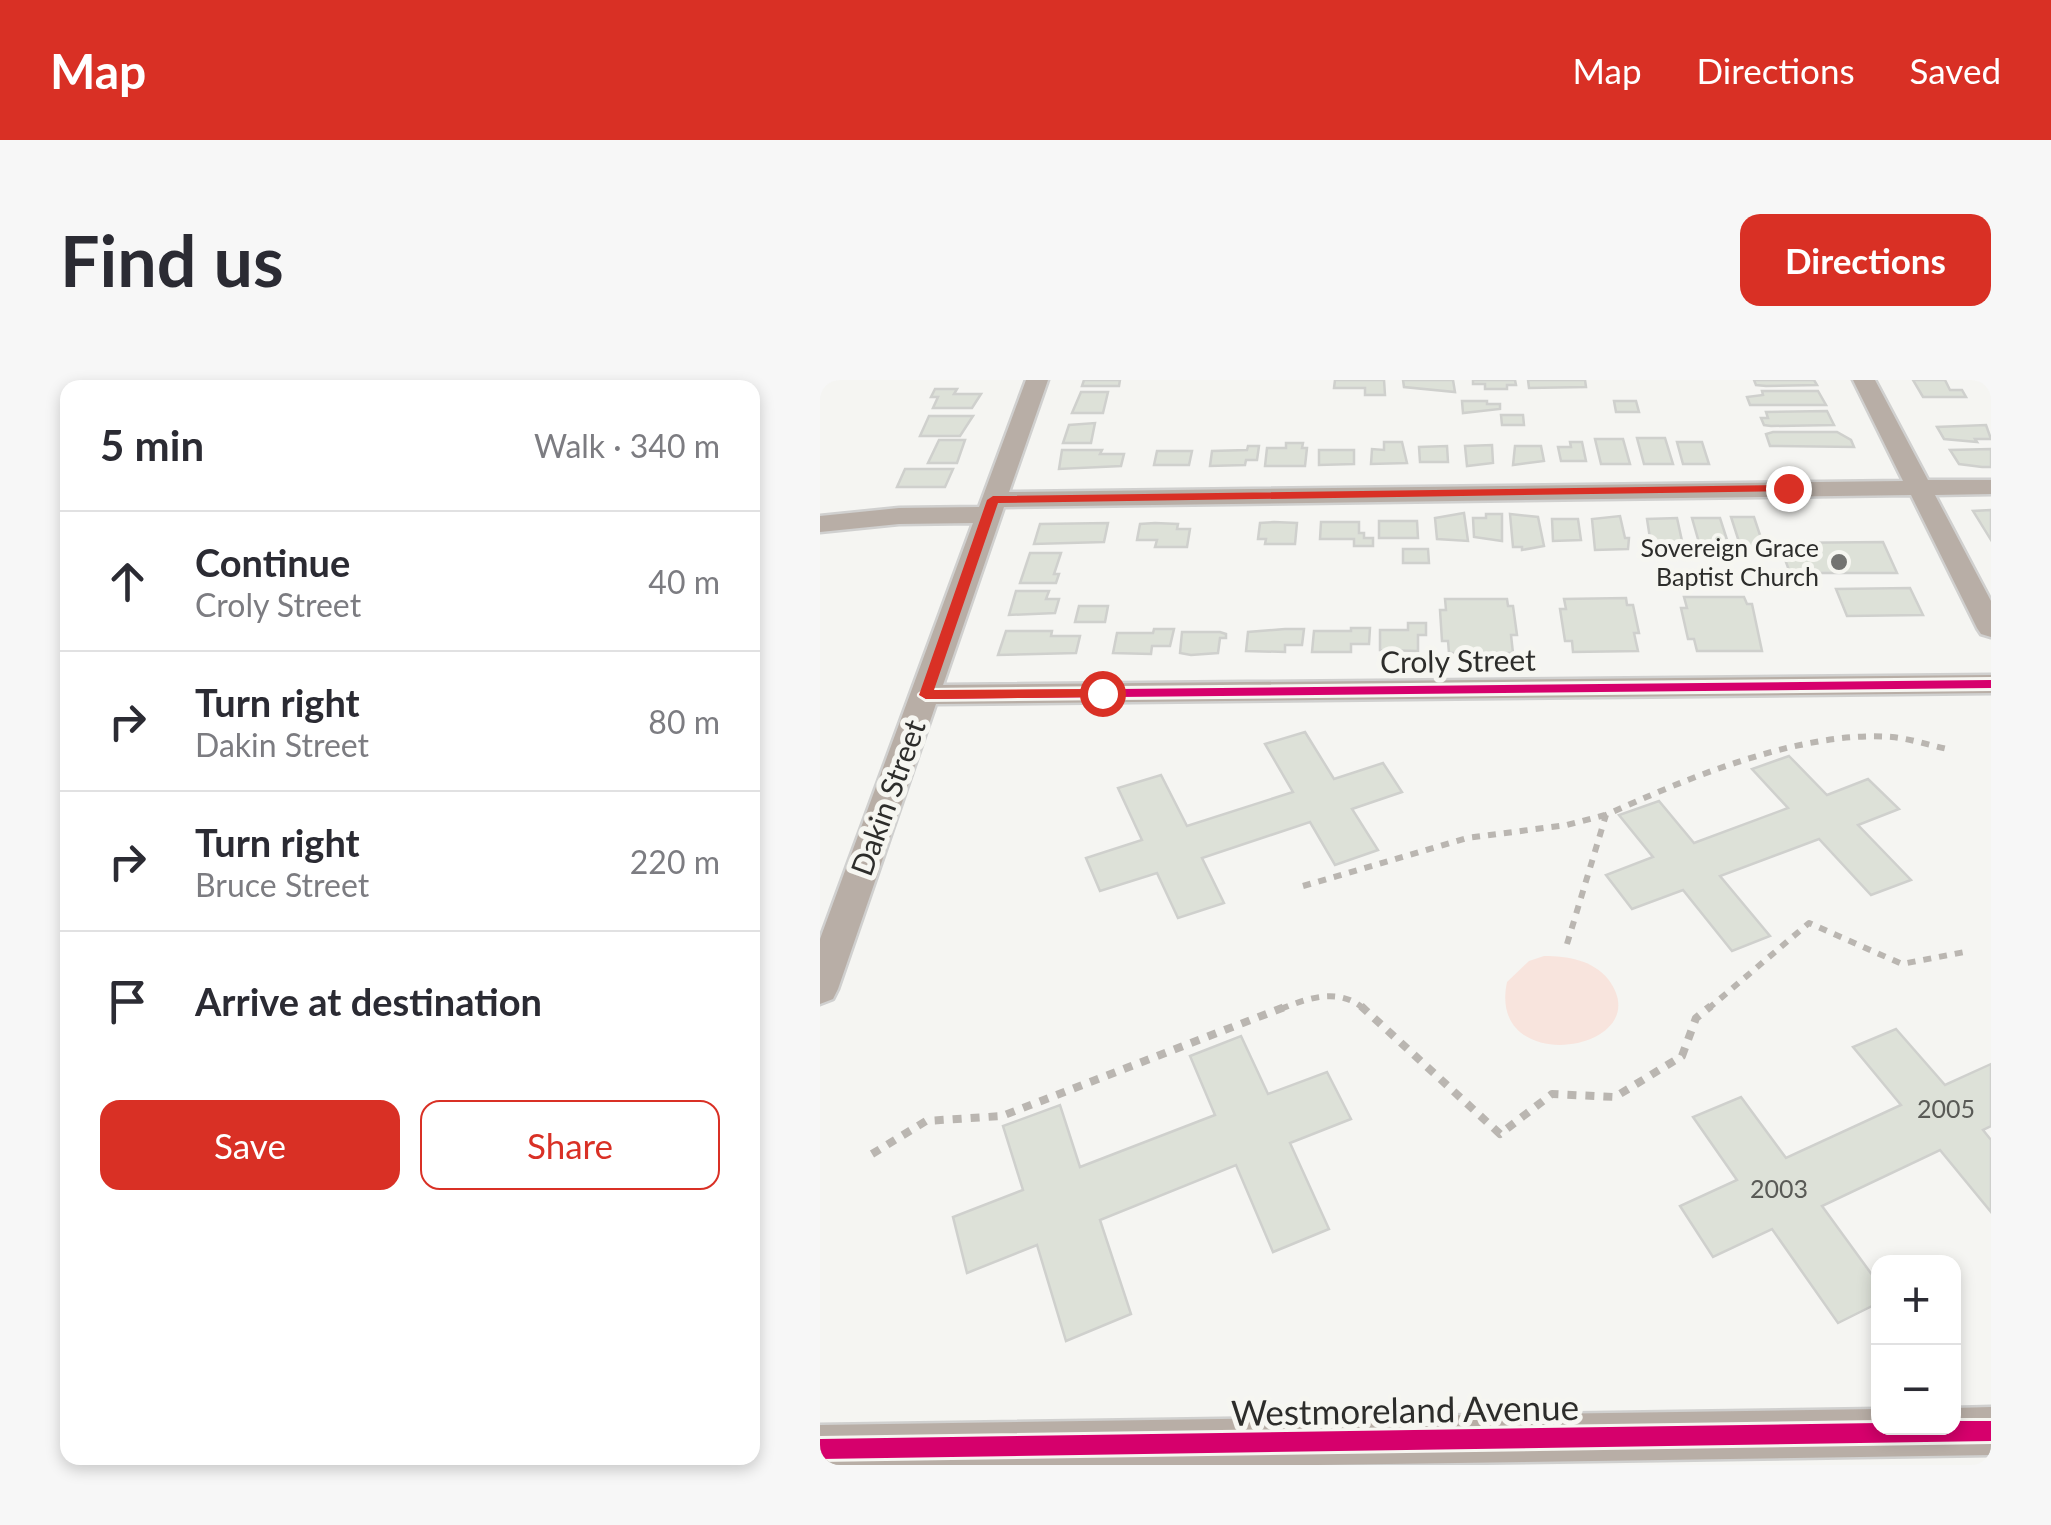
<!DOCTYPE html>
<html lang="en">
<head>
<meta charset="utf-8">
<style>
  :root { --surface:#fff; --page:#f7f7f7; --text:#2b2b33; --muted:#7c7c81; --line:#e1e1e2; --accent:#d93025 }
  body { margin:0; font-family:Lato,sans-serif; background:var(--page); color:var(--text) }
  .controls { position:absolute; right:30px; bottom:30px; display:grid; overflow:hidden; border-radius:20px; box-shadow:0 5px 15px #0003 }
  .controls button { width:90px; height:90px; display:grid; place-items:center; padding:0; border:0; border-bottom:2px solid var(--line); background:var(--surface); color:var(--text); font:50px sans-serif }
  .stop { position:absolute; width:30px; height:30px; margin:-22px; border:8px solid #d93025; border-radius:50%; background:#fff }
  .stop.end { background:#d93025; border-color:#fff; box-shadow:0 2px 10px #0008 }
  .list { margin:0; padding:0; list-style:none }
  h2 { display:flex; justify-content:space-between; align-items:center; height:130px; margin:0; padding:0 40px; font-size:42px }
  h2 small { font-size:32px; font-weight:400; color:var(--muted) }
  .list li { display:grid; grid-template-columns:65px 1fr auto; gap:30px; align-items:center; box-sizing:border-box; height:140px; padding:0 40px; border-top:2px solid var(--line) }
  .list b { display:block; font-size:38px; white-space:nowrap }
  .list p { margin:0; font-size:32px; white-space:nowrap; color:var(--muted) }
  .list em { font-size:32px; font-style:normal; color:var(--muted) }
  .actions { display:flex; gap:20px; padding:30px 40px }
  .actions a { flex:1; padding:22px 0; border:2px solid var(--accent); border-radius:20px; text-align:center; font-size:35px; color:var(--accent) }
  .actions .main { background:var(--accent); color:#fff }
  .icon { flex:none; width:55px; height:55px; fill:none; stroke:currentColor; stroke-width:2; stroke-linecap:round; stroke-linejoin:round }
  .map { position:relative; flex:none; width:1171px; height:1085px; overflow:hidden; border-radius:20px }
  header { display:flex; align-items:center; gap:60px; box-sizing:border-box; height:140px; padding:0 50px; background:var(--accent); color:#fff }
  header strong { font-size:48px }
  nav { display:flex; gap:55px; margin-inline-start:auto; font-size:35px }
  .intro { display:flex; align-items:center; justify-content:space-between; box-sizing:border-box; height:240px; padding:0 60px }
  h1 { margin:0; font-size:70px }
  .button { padding:25px 45px; border-radius:20px; background:var(--accent); color:#fff; font-size:35px; font-weight:700 }
  main { display:flex; gap:60px; padding:0 60px }
  aside { flex:1; background:var(--surface); border-radius:20px; box-shadow:0 5px 15px #0003 }
  .map>svg:first-child { display:block }
</style>
</head>
<body>
<header>
<strong>Map</strong>
<nav><a>Map</a><a>Directions</a><a>Saved</a></nav>
</header>
<div class="intro"><h1>Find us</h1><a class="button">Directions</a></div>
<main>
<aside>
<h2>5 min<small>Walk · 340 m</small></h2>
<ul class="list">
<li><svg class="icon" aria-label="ahead" viewBox="0 0 24 24"><path d="M12 20V5M6 11l6-6 6 6"/></svg><div><b>Continue</b><p>Croly Street</p></div><em>40 m</em></li>
<li><svg class="icon" aria-label="right" viewBox="0 0 24 24"><path d="M7 20v-9h11M14 6l5 5-5 5"/></svg><div><b>Turn right</b><p>Dakin Street</p></div><em>80 m</em></li>
<li><svg class="icon" aria-label="right" viewBox="0 0 24 24"><path d="M7 20v-9h11M14 6l5 5-5 5"/></svg><div><b>Turn right</b><p>Bruce Street</p></div><em>220 m</em></li>
<li><svg class="icon" aria-label="arrive" viewBox="0 0 24 24"><path d="M6 21V4h12l-3 4 3 4H6"/></svg><div><b>Arrive at destination</b></div></li>
</ul>
<div class="actions"><a class="main">Save</a><a>Share</a></div>
</aside>
<div class="map">
<svg width="1171" height="1085" viewBox="0 0 1171 1085">
  <rect width="100%" height="100%" fill="#f5f5f2"/>
  <path fill="#f8e4dd" d="M724 576C748 576 772 580 788 599 842 670 666 701 687 602L709 581Z"/>
  <g fill="#dde1d8" stroke="#cfd0cd" stroke-width="2.5">
    <path d="M264 0H300L299 6H262Z"/>
    <path d="M515 0H564L565 15H545V8H514Z"/>
    <path d="M583 0H633L635 12 584 7Z"/>
    <path d="M653 0H695L696 5H687V9H665V4H653Z"/>
    <path d="M708 0H765L766 7 709 8Z"/>
    <path d="M934 0H994L997 5 946 6 936 5Z"/>
    <path d="M1093 0H1125L1130 10H1142L1146 17H1103Z"/>
    <path d="M115 9H137L134 14H161L152 28H113L118 17H111Z"/>
    <path d="M942 11H998L1006 25H930L927 17 943 15Z"/>
    <path d="M261 12H288L283 33H252Z"/>
    <path d="M642 21H667V24H680V29L643 33Z"/>
    <path d="M794 21H816L819 32H796Z"/>
    <path d="M1007 31 1014 45 951 46 944 45 941 38H948L946 32Z"/>
    <path d="M681 35H703L704 45H682Z"/>
    <path d="M109 36H153L140 56H100Z"/>
    <path d="M275 43 271 63H243L249 45Z"/>
    <path d="M1166 45 1171 59H1155L1157 62 1124 59 1117 47Z"/>
    <path d="M953 52H1017L1031 60 1034 67 950 66 946 54Z"/>
    <path d="M817 58H845L853 84H824Z"/>
    <path d="M775 59H803L810 84H781Z"/>
    <path d="M119 60H145L137 83H108Z"/>
    <path d="M564 62H582L587 83 551 84 552 69 564 70Z"/>
    <path d="M750 62H762L766 81H741L738 67H751Z"/>
    <path d="M857 62H882L889 84H863Z"/>
    <path d="M466 63H483L482 68H487L485 86H445L447 68H466Z"/>
    <path d="M672 65 673 83 647 86 645 66Z"/>
    <path d="M428 66H439L437 80H426L425 85 390 86 392 71 427 70Z"/>
    <path d="M627 66 628 82H600L599 67Z"/>
    <path d="M695 66H721L724 81 693 85Z"/>
    <path d="M1171 69V87H1162L1139 84 1130 70Z"/>
    <path d="M242 70H282L280 74H304L301 86 239 89Z"/>
    <path d="M499 70H534V84L499 85Z"/>
    <path d="M337 71H372L369 85H334Z"/>
    <path d="M85 89H133L125 107H77Z"/>
    <path d="M1171 130V160L1153 131Z"/>
    <path d="M644 133 648 161 617 159 615 138Z"/>
    <path d="M666 134H682V161L654 157 653 138H666Z"/>
    <path d="M690 134 718 137 724 166 702 170V167H693Z"/>
    <path d="M800 136 805 158H809L808 169 775 170 772 139Z"/>
    <path d="M911 137H934L943 164 921 168Z"/>
    <path d="M857 138 864 170H849L851 178H833L827 139Z"/>
    <path d="M872 138H900L910 169 880 166Z"/>
    <path d="M732 139H758L761 160 733 161Z"/>
    <path d="M559 141H597L598 158H559Z"/>
    <path d="M454 142 477 143 475 164H445L446 159H438L440 143Z"/>
    <path d="M501 142H539V153H544V158H553V166H534V159H500Z"/>
    <path d="M288 143 284 162 214 164 220 144Z"/>
    <path d="M335 143 358 144 357 149H370L367 167H335L337 160H317L320 144Z"/>
    <path d="M1063 162 1077 193H970L959 163Z"/>
    <path d="M583 169H608L609 183H583Z"/>
    <path d="M210 173H241L234 194H239L236 203H200Z"/>
    <path d="M1090 208 1103 235 1027 236 1016 209Z"/>
    <path d="M196 211H229L226 219H239L235 233 189 235Z"/>
    <path d="M864 217H924L927 224H932L942 271H877L874 259H868L861 228H867Z"/>
    <path d="M806 218 807 225H813L819 253H814L818 271 753 272 752 261H745L740 229H746L744 219Z"/>
    <path d="M625 219H687L688 226H693L697 255H691L693 273H629L628 261H622L620 230H626Z"/>
    <path d="M259 226H288L285 242H255Z"/>
    <path d="M588 243H606V255H598V271L560 270V250H588Z"/>
    <path d="M531 248H550L549 264H531V272H492L494 251H531Z"/>
    <path d="M334 249H354L350 266H332L331 274 293 273 297 253H333Z"/>
    <path d="M465 249H484L482 265H465V272L426 271 428 252Z"/>
    <path d="M186 251H232L231 256H260L256 273 178 275Z"/>
    <path d="M362 252H400L406 254V258H400L398 273 371 275 360 273Z"/>
    <path d="M485 352 514 399 563 383 582 412 532 429 558 470 515 485 490 442 382 478 404 523 358 538 337 493 280 511 266 478 322 460 298 408 341 395 367 446 473 412 445 364Z"/>
    <path d="M969 376 1007 415 1048 399 1079 429 1038 445 1091 500 1051 515 999 459 900 496 950 556 912 571 863 510 812 529 786 495 833 477 799 435 839 421 874 463 968 428 932 389Z"/>
    <path d="M1076 649 1125 705 1171 684V746L1163 750 1171 760V832L1120 770 1002 826 1058 903V923L1018 943 952 849 893 877 860 826 917 800 873 737 921 717 966 778 1081 725 1033 667Z"/>
    <path d="M421 656 448 714 507 692 531 739 470 763 509 849 453 872 416 785 280 840 311 934 246 961 217 865 147 893 133 837 203 810 183 746 240 725 260 787 395 735 370 676Z"/>
  </g>
  <g fill="none" stroke-linecap="round" stroke-linejoin="round">
    <defs>
      <g id="minor">
        <path d="M206 0H228L189 112 1083 101 1033 0H1055L1108 100H1171V114L1115 115 1171 221V257L1161 254 1157 248 1091 115 184 127 123 305 1171 295V313L116 324 18 609 13 619 0 624V559L153 143 79 144 0 152V136L79 128 159 127Z"/>
        <path d="M1171 1027V1075L497 1085H0V1045L1058 1029V1048H1134V1028Z"/>
      </g>
    </defs>
    <use href="#minor" stroke="#d0d0cf" stroke-width="5"/>
    <g stroke="#bab6b1" stroke-width="6" stroke-dasharray="8 8" stroke-linecap="butt">
      <path d="M483 506 647 458 747 445 785 435"/>
      <path d="M747 564 786 435C867 398 982 350 1072 357 1092 359 1112 366 1132 370"/>
      <path d="M461 629C488 618 519 607 544 629"/>
      <path d="M888 629 989 543 1082 584 1150 571"/>
    </g>
    <g stroke="#bab6b1" stroke-width="8" stroke-dasharray="9 9" stroke-linecap="butt">
      <path d="M541 626 680 754 732 714 795 717 862 676 876 638 891 626"/>
      <path d="M52 774 106 741 182 736 467 626"/>
    </g>
    <use href="#minor" fill="#b8aea6" fill-rule="evenodd"/>
    <defs>
      <g id="cycleway">
        <path d="M1171 300V308L106 319 100 315 106 311Z"/>
        <path d="M1134 1041H1171V1061L0 1079V1059L1058 1043V1048H1134Z"/>
      </g>
    </defs>
    <use href="#cycleway" stroke="#f6f6f1" stroke-width="6"/>
    <use href="#cycleway" fill="#d6006c" fill-rule="evenodd"/>
  </g>
  <path fill="#d93025" d="M968 105 973 111 178 123 114 310 282 309 289 313 282 317 106 319 99 315 167 120 173 116Z"/>
  <circle fill="#737371" stroke="#f6f6f1" stroke-width="4" cx="1019" cy="182" r="10"/>
  <g text-anchor="middle" stroke-width="10" stroke-linejoin="round" paint-order="stroke">
    <g font-size="25" fill="#2d2d2b" stroke="#f6f6f1" text-anchor="end">
      <text x="999" y="177">Sovereign Grace<tspan x="999" dy="29">Baptist Church</tspan></text>
    </g>
    <g font-size="25" fill="#595a56">
      <text x="1126" y="738">2005</text>
      <text x="959" y="818">2003</text>
    </g>
    <g font-size="30" fill="#2d2d2b" stroke="#f6f6f1">
      <text transform="translate(638 282) rotate(-1)" y="10">Croly Street</text>
      <text transform="translate(69 418) rotate(-70)" y="10">Dakin Street</text>
    </g>
    <g font-size="35" fill="#2d2d2b" stroke="#f6f6f1">
      <text transform="translate(585 1031) rotate(-1)" y="12">Westmoreland Avenue</text>
    </g>
  </g>
</svg>
<div class="controls">
<button>+</button>
<button>−</button>
</div>
<div class="stop" style="left:282px;top:313px"></div>
<div class="stop end" style="left:968px;top:108px"></div>
</div>
</main>
</body>
</html>
